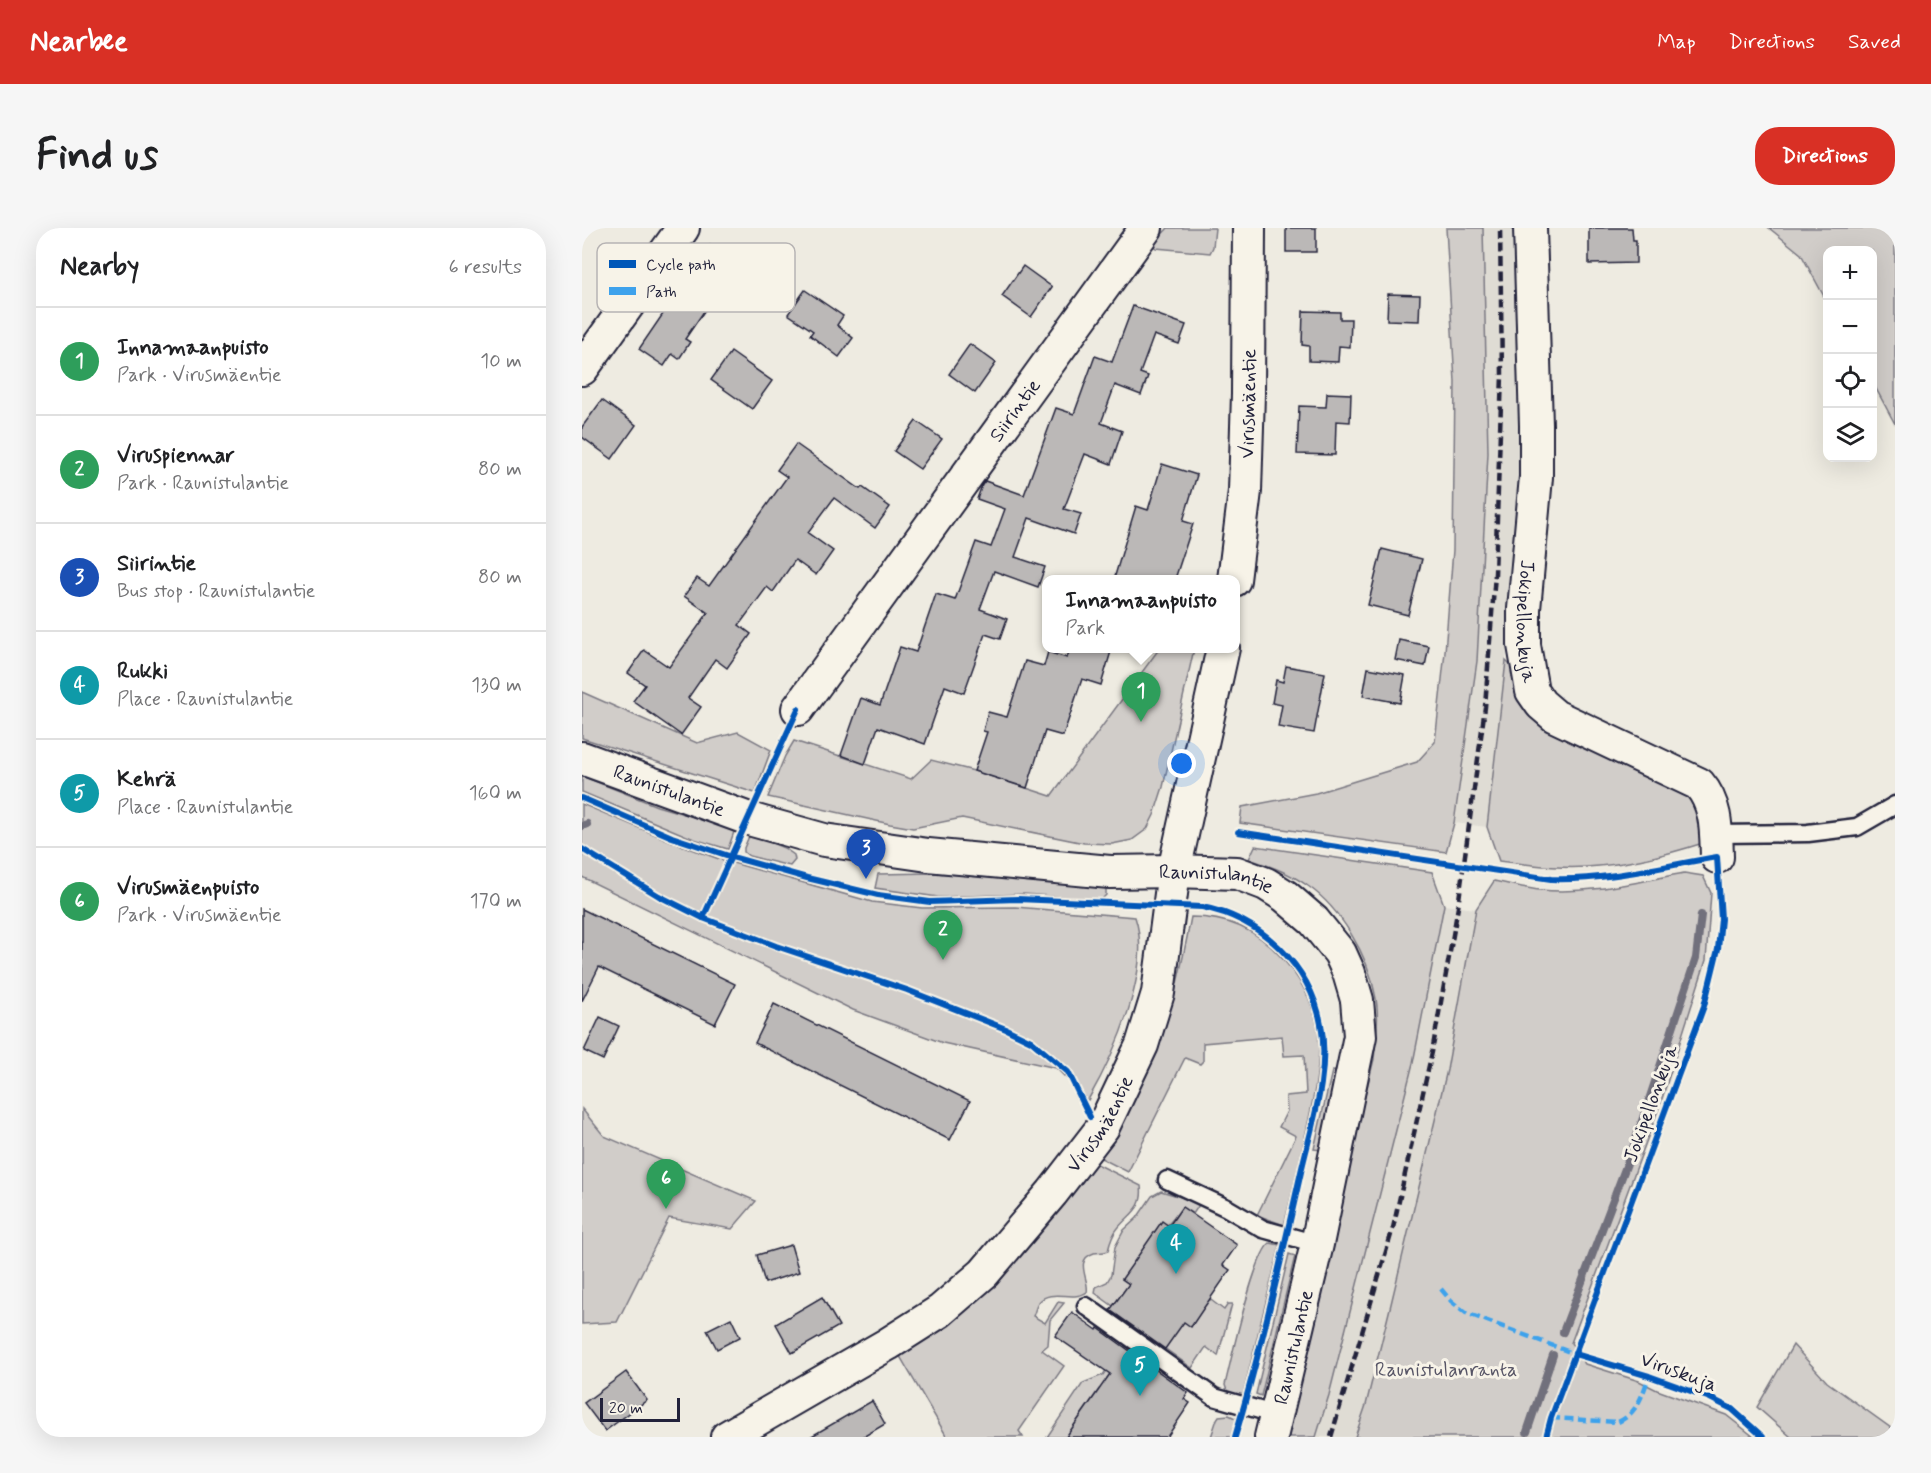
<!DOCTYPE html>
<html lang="en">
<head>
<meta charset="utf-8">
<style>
  :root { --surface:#fff; --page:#f6f6f6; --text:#202124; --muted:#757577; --line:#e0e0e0; --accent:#d93025 }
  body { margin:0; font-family:Mynerve,sans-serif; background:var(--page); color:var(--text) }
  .controls { position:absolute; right:18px; top:18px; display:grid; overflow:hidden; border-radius:12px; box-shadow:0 6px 24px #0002 }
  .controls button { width:54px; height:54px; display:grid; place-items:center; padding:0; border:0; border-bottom:2px solid var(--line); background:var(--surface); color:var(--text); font:30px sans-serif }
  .scale { position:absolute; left:18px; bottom:15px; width:80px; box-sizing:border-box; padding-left:6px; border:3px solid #22223b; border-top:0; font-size:16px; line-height:21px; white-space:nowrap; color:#22223b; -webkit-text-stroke:4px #f7f3e8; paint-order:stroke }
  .you { position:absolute; left:600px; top:536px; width:21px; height:21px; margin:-15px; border:4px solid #fff; border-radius:50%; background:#1a73e8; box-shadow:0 0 0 9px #1a73e833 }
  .badge { display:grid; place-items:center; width:39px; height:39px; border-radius:50%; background:var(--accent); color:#fff; font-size:20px; font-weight:700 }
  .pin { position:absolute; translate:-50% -50px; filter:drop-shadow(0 2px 3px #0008) }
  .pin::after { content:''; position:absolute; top:32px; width:21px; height:18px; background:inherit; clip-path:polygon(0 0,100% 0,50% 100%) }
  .popup { position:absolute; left:460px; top:347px; width:198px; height:78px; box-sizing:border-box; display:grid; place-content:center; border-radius:12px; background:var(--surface); filter:drop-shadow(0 2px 4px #0005); font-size:20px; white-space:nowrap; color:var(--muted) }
  .popup b { font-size:22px; color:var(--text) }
  .popup::after { content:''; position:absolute; left:50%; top:100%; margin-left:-12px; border:12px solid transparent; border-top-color:var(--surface) }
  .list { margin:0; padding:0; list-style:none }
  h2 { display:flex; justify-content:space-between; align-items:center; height:78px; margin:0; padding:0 24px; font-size:26px }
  h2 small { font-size:20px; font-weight:400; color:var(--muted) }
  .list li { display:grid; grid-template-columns:39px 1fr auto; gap:18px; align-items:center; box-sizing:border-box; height:108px; padding:0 24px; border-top:2px solid var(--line) }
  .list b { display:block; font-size:22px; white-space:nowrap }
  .list p { margin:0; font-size:20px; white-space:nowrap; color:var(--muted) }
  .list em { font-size:20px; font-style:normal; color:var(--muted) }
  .icon { flex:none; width:33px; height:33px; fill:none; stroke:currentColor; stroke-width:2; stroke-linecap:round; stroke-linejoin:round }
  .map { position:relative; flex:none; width:1313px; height:1209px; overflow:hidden; border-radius:24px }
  header { display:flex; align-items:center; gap:36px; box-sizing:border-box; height:84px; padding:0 30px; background:var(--accent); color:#fff }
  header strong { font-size:28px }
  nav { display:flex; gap:33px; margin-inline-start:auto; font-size:21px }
  .intro { display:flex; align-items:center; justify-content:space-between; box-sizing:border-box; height:144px; padding:0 36px }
  h1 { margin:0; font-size:42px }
  .button { padding:15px 27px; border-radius:24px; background:var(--accent); color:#fff; font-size:21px; font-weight:700 }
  main { display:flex; gap:36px; padding:0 36px }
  aside { flex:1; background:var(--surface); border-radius:24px; box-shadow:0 6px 24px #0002 }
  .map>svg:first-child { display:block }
</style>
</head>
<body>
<header>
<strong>Nearbee</strong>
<nav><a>Map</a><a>Directions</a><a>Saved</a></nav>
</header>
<div class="intro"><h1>Find us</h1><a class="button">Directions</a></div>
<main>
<aside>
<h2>Nearby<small>6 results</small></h2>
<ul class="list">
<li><span class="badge" style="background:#2e9e5b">1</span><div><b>Innamaanpuisto</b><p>Park · Virusmäentie</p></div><em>10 m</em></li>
<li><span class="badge" style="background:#2e9e5b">2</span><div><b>Viruspiennar</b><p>Park · Raunistulantie</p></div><em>80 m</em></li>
<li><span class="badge" style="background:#1a4fb4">3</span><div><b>Siirintie</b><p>Bus stop · Raunistulantie</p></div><em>80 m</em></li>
<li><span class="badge" style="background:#0f9aa8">4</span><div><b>Rukki</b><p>Place · Raunistulantie</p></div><em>130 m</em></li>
<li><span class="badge" style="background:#0f9aa8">5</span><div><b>Kehrä</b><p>Place · Raunistulantie</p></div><em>160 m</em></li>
<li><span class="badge" style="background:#2e9e5b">6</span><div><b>Virusmäenpuisto</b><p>Park · Virusmäentie</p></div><em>170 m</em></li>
</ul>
</aside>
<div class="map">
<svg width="1313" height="1209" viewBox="0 0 1313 1209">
  <rect width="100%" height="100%" fill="#eeebe1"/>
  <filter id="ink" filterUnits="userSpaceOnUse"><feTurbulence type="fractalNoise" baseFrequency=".0167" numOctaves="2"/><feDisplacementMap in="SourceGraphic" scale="12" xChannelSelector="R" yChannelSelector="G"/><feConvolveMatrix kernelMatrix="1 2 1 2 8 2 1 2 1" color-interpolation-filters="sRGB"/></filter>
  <g filter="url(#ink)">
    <g fill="#dfdcd4">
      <path d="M901 0H933L938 221 924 433 905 599 873 595 895 433 906 225Z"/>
      <path d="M862 677 894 681 865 842 809 1076 784 1177 773 1209H734L747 1167 831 835Z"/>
    </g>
    <g fill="#d1cdc9" stroke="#7a7882" stroke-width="1.5">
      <path d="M586 0H633L631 19 628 25 574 20 570 17Z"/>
      <path d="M864 0H901L906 225 895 433 872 595 864 624 658 595 660 579 734 565 835 534 853 514 863 424 871 322 873 154Z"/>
      <path d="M1187 0H1313V196L1291 155 1290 22H1246L1245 74 1219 26Z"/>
      <path d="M577 421H612L581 559 572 587 565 601 550 612 530 616 502 615 380 590 331 600 308 596 186 569 203 528 212 513 329 551 349 532 392 543 469 568Z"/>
      <path d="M924 433 934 443 1110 563 1123 584 1121 615C1084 627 1043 637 1004 639 974 641 946 636 917 633L905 599Z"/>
      <path d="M0 464 115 515 156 504 189 522 173 565 0 510Z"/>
      <path d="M0 548 75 578 153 601 146 621 112 611 0 564Z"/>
      <path d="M0 576 93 615 137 631 290 674 340 680 433 679 553 689C571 741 532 827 506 872L474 840 361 815 271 782 0 649Z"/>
      <path d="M168 606 202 620 212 627 213 632 208 638 167 628 162 624V620Z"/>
      <path d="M673 618 850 644 862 677 831 835 747 1167 734 1209H699L792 831C794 810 798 787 793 766 786 727 758 680 726 658 708 645 688 638 667 631Z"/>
      <path d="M352 645 524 657V667L519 672 443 666 356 669 293 660 296 646Z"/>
      <path d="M1102 645 1121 648 1129 665 1124 732 1079 874 989 1115 1003 1136 1057 1153 1075 1162 1144 1187 1172 1209H773L784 1177 809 1076 865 842 894 681 912 653C927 656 942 660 958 662 1006 667 1054 654 1102 645Z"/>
      <path d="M609 689C644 689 675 702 698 728 751 784 739 836 724 904 717 935 710 966 702 997L675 987 714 908 697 899 705 883 704 868 724 866 722 827 702 828 700 808 621 815V833L618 836 603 830 546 944 515 928C529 906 544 885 557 861 585 808 598 747 609 689Z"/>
      <path d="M750 843 757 844 739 922 732 921Z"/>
      <path d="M0 881 22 908 174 973 150 1001 87 990 35 1094 0 1096Z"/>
      <path d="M511 934 559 958C562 981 548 985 536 1000 530 1007 528 1014 526 1023 521 1025 517 1024 512 1025 491 1032 508 1052 505 1064 492 1074 468 1060 457 1074 454 1077 453 1084 451 1088L463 1095 476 1074 482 1075 468 1092 466 1117 460 1122 482 1138 437 1203 441 1209H365L316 1125Z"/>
      <path d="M579 963 612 973 617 977 611 986 600 979C582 1005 558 1025 540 1051L547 1056 531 1078 513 1065 514 1059 525 1054 529 1047 533 1019 542 1002 555 990 570 968Z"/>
      <path d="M688 1015 698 1017 661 1166 654 1167 645 1163 643 1157C649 1132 672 1026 688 1015Z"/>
      <path d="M707 1026 713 1028 679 1168 674 1166Z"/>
      <path d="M621 1066 642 1082 646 1076H650L636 1128 624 1119 610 1140 553 1099Z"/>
      <path d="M1211 1117 1245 1154 1313 1203V1209H1209L1175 1179Z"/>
      <path d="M540 1119H550L574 1134 570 1140 539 1130 525 1150 532 1154 517 1161 484 1209H465L501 1155 521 1147Z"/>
      <path d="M647 1187 655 1191 649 1209H629L635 1191 637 1188Z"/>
    </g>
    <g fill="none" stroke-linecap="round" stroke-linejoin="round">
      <g stroke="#716f7b" stroke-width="8">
        <path d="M0 598 5 596"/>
        <path d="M981 1104 1052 917 1114 730 1119 687"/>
        <path d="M945 1204 971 1127"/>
      </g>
    </g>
    <g fill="#bbb8b7" stroke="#22223b" stroke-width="1.5">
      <rect x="704" y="0" width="30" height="24"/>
      <path d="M1007 0H1050L1051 12H1054V35L1007 36Z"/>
      <path d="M128 17 156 37 146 50 154 57 140 77 131 70 103 111 108 114 97 131 90 126 82 138 57 121Z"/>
      <path d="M441 38 470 59 449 89 420 68Z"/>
      <path d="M223 62 261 88 255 97 271 110 257 129 228 107 231 103 206 86Z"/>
      <path d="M806 66 838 67 837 93 805 92Z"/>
      <path d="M551 78 604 97 597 116 572 107 558 145 566 148 559 167 533 157 519 195 540 203 529 236 503 226 482 281 499 286 492 306 447 290 433 329 463 339 456 359 412 343 398 381 425 391 418 411 403 406 382 465 363 458 343 516 296 499 283 536 259 527 279 470 298 477 318 419 334 424 354 366 373 372 394 314 409 319 423 281 395 271 400 257 403 253 442 267 474 180 492 186 513 128 530 134Z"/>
      <path d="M721 83 758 84V91H769L768 119 757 118 756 134 727 133V118L720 117Z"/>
      <path d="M388 116 414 135 393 165 367 146Z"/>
      <path d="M149 124 190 153 170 181 129 152Z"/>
      <path d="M745 165 769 166 768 194 754 193 753 227 715 226 717 178 744 179Z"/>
      <path d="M20 172 54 197 30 231 0 209V199Z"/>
      <path d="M334 193 360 211 338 241 312 223Z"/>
      <path d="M214 216 278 261 280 259 308 279 293 300 252 270 226 305 251 323 234 347 213 332 191 364 185 359 157 397 169 406 145 440 133 431 106 470 119 479 99 507 51 473 63 457 46 445 62 422 87 439 126 385 102 368 115 350 127 358 205 249 195 242Z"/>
      <path d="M580 236 615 247 601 293 611 296 593 351H532L554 278 566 282Z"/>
      <path d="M800 321 840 331 826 387 786 377Z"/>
      <path d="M817 412 847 418 843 438 813 432Z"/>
      <path d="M488 420H530L519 457 500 451 481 508 463 503 445 560 392 543 405 504 401 503 406 484 425 489 443 433 462 438 466 424 485 430Z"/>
      <path d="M704 438 743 445 732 505 696 499 700 477 690 475 694 452 701 454Z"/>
      <path d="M786 440 823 447 818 475 781 468Z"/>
      <path d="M0 681 153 756 133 796 17 739 0 773Z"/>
      <path d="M192 776 388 873 368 912 173 815Z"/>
      <path d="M18 789 37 798 21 832 2 823Z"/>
      <path d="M600 979 655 1017 641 1037 648 1042 621 1081 609 1099 602 1094 583 1121 528 1082 547 1056 540 1051 556 1028 580 993 587 998Z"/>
      <path d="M209 1017 217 1044 183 1055 175 1027Z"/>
      <path d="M240 1069 257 1098 210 1125 194 1096Z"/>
      <path d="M490 1084 515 1102 516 1100 606 1165 602 1171 608 1175 585 1209H484L528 1146 473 1108Z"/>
      <path d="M149 1090 158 1109 135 1121 125 1102Z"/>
      <path d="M44 1144 65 1172 23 1203 2 1175Z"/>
      <path d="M290 1173 303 1196 281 1209H228Z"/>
    </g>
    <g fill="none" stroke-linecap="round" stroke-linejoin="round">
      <defs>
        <g id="service">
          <path d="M1134 606 1226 605 1275 599 1313 577"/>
          <path d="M585 952 645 980 681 1001 735 1016"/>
          <path d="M504 1078 632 1169 695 1187"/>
        </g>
        <g id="minor">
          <path id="s1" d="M948 0 954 197V249L942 381V417L950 463 959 476 973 488 1117 556C1135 577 1134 602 1135 629"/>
          <path d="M0 141 101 0"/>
          <path id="s2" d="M652 352 663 263 666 166 667 0"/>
          <path id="s3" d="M216 481 564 0"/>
          <path id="s4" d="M0 530 167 591 242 612 346 627 528 644 592 643 655 645 684 656 703 668 732 693 758 725 767 745 775 772 778 808 735 1016 689 1209"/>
          <path id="s5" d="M145 1209 306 1116 358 1083 402 1045 470 965 521 899 560 817 576 765 592 643 641 420"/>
        </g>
      </defs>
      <use href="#service" stroke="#22223b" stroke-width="21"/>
      <use href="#minor" stroke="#22223b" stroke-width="36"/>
      <use href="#service" stroke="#f7f3e8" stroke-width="16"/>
      <use href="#minor" stroke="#f7f3e8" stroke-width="32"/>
      <path stroke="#22223b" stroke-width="4.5" stroke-dasharray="9 4.5" stroke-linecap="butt" d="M749 1209 811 1000 850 824 876 679 903 479 913 346 920 147 918 0"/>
      <g stroke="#3ea2ec" stroke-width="4.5" stroke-dasharray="9 4.5" stroke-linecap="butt">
        <path d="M859 1061 869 1073 884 1085 993 1126"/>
        <path d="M969 1190 1036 1194C1055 1186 1061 1166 1067 1148"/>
      </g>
      <defs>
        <g id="cycleway">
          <path d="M0 570 90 609 150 629 225 650 296 667 348 674 435 671 620 679C678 690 728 737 739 796 748 845 730 896 719 944 699 1033 679 1122 653 1209"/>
          <path d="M656 604 969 651C1025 653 1081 638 1135 629L1139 691 1136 721 1122 778 969 1190 964 1209"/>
          <path d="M0 621 77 668 121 690 194 718 325 762 424 801 449 813 486 844 508 889"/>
          <path d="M121 690 216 481"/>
          <path d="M993 1126 1067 1148 1128 1170 1150 1181 1181 1209"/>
        </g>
      </defs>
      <use href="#cycleway" stroke="#f7f3e8" stroke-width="10"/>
      <use href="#cycleway" stroke="#0057b8" stroke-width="6"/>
    </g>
  </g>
  <g text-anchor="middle" stroke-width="6" stroke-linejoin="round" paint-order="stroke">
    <g font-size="20" fill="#22223b" stroke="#f7f3e8">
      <text dy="7" stroke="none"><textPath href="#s2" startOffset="177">Virusmäentie</textPath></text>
      <text dy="7" stroke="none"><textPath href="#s3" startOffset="369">Siirintie</textPath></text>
      <text dy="7" stroke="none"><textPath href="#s1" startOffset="394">Jokipellonkuja</textPath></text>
      <text dy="7" stroke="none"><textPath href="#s4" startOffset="93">Raunistulantie</textPath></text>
      <text dy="7" stroke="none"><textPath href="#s4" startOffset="651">Raunistulantie</textPath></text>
      <text transform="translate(1068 875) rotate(-70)" y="7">Jokipellonkuja</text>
      <text dy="7" stroke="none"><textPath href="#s5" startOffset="495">Virusmäentie</textPath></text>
      <text transform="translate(711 1119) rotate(-77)" y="7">Raunistulantie</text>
      <text transform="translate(1097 1143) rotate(20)" y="7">Viruskuja</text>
    </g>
    <g font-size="20" fill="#575566" stroke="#f7f3e8">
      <text x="864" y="1148">Raunistulanranta</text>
    </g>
  </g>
  <rect x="15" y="15" width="198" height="69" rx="9" fill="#f7f3e8" stroke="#b7b4b4" stroke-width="1.5"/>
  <rect x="27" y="32" width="27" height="8" fill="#0057b8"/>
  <rect x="27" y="59" width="27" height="8" fill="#3ea2ec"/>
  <g font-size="16" fill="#22223b">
    <text x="64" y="42">Cycle path</text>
    <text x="64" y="69">Path</text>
  </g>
</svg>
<div class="controls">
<button>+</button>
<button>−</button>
<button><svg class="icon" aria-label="locate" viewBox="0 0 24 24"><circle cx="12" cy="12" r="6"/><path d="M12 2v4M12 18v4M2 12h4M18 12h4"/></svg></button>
<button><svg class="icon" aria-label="layers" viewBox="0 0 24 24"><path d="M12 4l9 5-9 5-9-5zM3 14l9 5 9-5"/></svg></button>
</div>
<div class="scale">20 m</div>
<div class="you"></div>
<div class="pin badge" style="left:559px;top:494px;background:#2e9e5b">1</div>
<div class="popup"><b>Innamaanpuisto</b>Park</div>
<div class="pin badge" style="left:361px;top:732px;background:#2e9e5b">2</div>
<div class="pin badge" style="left:284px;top:651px;background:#1a4fb4">3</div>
<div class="pin badge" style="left:594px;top:1046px;background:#0f9aa8">4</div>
<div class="pin badge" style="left:558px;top:1168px;background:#0f9aa8">5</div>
<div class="pin badge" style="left:84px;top:981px;background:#2e9e5b">6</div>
</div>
</main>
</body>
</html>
